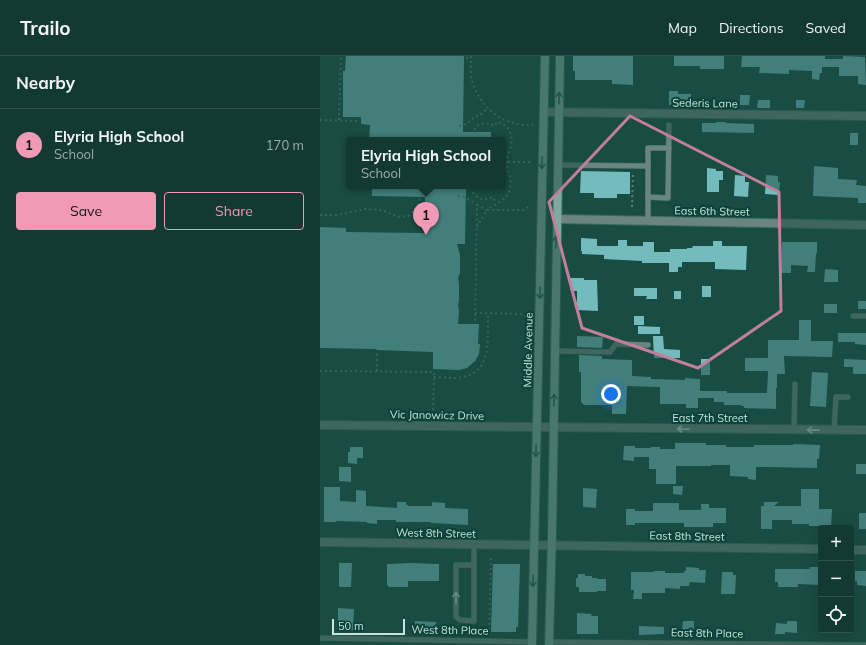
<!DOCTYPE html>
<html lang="en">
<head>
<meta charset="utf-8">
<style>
  :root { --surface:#133a32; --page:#1c413a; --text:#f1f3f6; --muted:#9dadac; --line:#32544d; --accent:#f09ab6 }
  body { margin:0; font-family:Mulish,sans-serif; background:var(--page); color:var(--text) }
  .controls { position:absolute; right:12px; bottom:12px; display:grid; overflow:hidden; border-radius:4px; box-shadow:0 4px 16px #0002 }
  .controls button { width:36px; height:36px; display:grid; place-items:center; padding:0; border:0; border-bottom:1px solid var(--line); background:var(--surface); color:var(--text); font:20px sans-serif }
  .scale { position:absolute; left:12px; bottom:10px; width:73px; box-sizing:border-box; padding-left:4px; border:2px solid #c4e4dc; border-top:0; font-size:11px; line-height:14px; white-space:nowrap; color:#c4e4dc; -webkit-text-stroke:3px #0b4239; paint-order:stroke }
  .you { position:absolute; left:291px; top:338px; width:14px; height:14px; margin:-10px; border:3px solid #fff; border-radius:50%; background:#1a73e8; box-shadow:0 0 0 6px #1a73e833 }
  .badge { display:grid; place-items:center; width:26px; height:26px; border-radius:50%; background:var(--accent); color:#111; font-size:13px; font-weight:700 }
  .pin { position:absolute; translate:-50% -33px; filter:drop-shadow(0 1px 2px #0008) }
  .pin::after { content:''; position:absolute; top:21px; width:14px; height:12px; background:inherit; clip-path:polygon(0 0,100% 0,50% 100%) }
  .popup { position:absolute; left:26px; top:81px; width:160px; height:52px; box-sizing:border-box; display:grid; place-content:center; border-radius:4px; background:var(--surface); filter:drop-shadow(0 1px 3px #0005); font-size:13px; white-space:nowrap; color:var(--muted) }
  .popup b { font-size:15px; color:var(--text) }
  .popup::after { content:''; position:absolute; left:50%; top:100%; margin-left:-8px; border:8px solid transparent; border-top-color:var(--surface) }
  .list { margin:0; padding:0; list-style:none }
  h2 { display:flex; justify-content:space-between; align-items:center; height:52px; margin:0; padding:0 16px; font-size:17px }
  h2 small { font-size:13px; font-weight:400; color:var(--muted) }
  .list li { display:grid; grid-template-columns:26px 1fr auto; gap:12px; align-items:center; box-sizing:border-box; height:72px; padding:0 16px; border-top:1px solid var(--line) }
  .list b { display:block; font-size:15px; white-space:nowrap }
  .list p { margin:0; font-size:13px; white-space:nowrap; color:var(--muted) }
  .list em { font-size:13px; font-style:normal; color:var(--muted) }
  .actions { display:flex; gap:8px; padding:12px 16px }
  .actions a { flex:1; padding:9px 0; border:1px solid var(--accent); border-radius:4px; text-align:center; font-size:14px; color:var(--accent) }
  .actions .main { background:var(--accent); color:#111 }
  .icon { flex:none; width:22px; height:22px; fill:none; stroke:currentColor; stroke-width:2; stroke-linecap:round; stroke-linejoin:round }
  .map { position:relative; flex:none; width:546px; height:589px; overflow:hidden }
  header { display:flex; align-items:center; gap:24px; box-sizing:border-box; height:56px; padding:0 20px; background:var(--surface); border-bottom:1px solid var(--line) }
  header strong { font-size:19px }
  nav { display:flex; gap:22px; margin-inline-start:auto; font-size:14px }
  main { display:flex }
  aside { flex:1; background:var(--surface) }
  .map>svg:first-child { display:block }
</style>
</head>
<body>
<header>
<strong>Trailo</strong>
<nav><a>Map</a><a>Directions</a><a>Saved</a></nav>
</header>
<main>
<aside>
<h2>Nearby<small></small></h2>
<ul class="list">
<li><span class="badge">1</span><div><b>Elyria High School</b><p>School</p></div><em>170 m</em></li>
</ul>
<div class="actions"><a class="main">Save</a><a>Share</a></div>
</aside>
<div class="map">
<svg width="546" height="589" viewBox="0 0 546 589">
  <rect width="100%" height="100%" fill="#194d43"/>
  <g fill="#74bbbd">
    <path d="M26 0H144L143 76H171V84H49L50 69 41 68V61H23V15H25Z"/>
    <path d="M253 0H313V29L292 28V24H255V15H253Z"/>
    <path d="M354 0H404V13H380V10H354Z"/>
    <path d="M422 0H505V3H523V0L545 1 546 29 538 28V20H519V11H502V17H500L499 24 492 23V15L469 14V18L439 17 440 11H421Z"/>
    <path d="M349 35H358V38H371V49H349Z"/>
    <path d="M420 39H430L429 49H420Z"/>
    <path d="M438 44H450V52H437Z"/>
    <path d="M476 44H485L484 52H476Z"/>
    <path d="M396 66H406V67L434 68V77L382 76V67H396Z"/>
    <rect x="530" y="77" width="8" height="12"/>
    <path d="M494 110 518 112V123L537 124 536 129 546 130V147H538V142L493 140Z"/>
    <path d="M387 112 396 113V115H403V124H399V136H387Z"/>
    <path d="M261 115 310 116V138H297V142H274V137H260Z"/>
    <path d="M415 119 425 120V126H429L428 141 414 140Z"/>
    <path d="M446 119 458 120V126H460L459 139 445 138Z"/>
    <path d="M52 130H146L145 188H137L140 199V217L138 222 139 227V245L138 249 139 255 138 268H159L158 288H160L159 298 155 305 147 312 139 314 113 313V296L56 294 57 293 0 292V171L26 172V176L104 177 105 141 52 140Z"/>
    <path d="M261 182 277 183V190H298V184H307V190H323V186H334V196H350V193H367V192H372L373 190H393V185H402V190H427L426 214 395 213V206H362V211H358V216H349V207H322V205L284 203V199L262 198V195H261Z"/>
    <path d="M462 186H497V197H496L495 216H487L488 210 471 209V217H461Z"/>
    <path d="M505 213 518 214V226H504Z"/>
    <path d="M250 222H264V224H277L278 255 257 254V235H250Z"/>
    <rect x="382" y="230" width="9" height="11"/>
    <path d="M314 232H337V243H326L327 240H314Z"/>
    <rect x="354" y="235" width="7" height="8"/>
    <rect x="538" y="245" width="8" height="8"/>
    <rect x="504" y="248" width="13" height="9"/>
    <rect x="314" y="260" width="10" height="9"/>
    <path d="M479 264H491V285H513L512 301 464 300 465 318H457V332H456V353L424 352V350H421V349H404V346H394V342H378V352H366V348H340V331L307 330 306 358H292V349H264L261 346V316H259V299L282 300V303L312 304V320L331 321V323L365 324V322L380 323V335H407V337H447L448 315H425V302H448V284H479Z"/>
    <path d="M318 270 340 271V278H318Z"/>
    <path d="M518 277H546V289L535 288V286H518Z"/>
    <path d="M257 280 283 281 282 292 257 291Z"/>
    <path d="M333 280H343L344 293 360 294V302H334Z"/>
    <rect x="381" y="303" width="9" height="16"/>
    <path d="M524 303 546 304V318H533V311H524Z"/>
    <path d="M492 316 508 317 506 351 490 350Z"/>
    <path d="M355 387H386V389H406V391H434V389H473L474 388 500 389 499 403H497V412L447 411H436V424L428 423V421L410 420V409H391V410H356V428H336V413H329V401H314V405L303 404 304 390H315V392H331V391H340V393H355Z"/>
    <path d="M30 391H43V402H37V408L28 407V396H30Z"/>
    <rect x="536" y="408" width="10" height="10"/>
    <path d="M19 411H31V426L19 425Z"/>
    <path d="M353 430H363L362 439 353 438Z"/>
    <path d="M4 431H20V445L36 446V434L46 435V450L77 452V446H86V449H88V450H112V446L125 447V452L148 453V469L111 467V466H76V464H57V468L47 467V466L16 465V466H4Z"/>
    <path d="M263 432 277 433 276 452 263 451Z"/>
    <path d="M481 433H499V453H512L511 472H503V470H489V468H472V464H452V473H441V450H444V446H459L454 450H481Z"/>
    <path d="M333 447H359V454H381V448H389V452H406V467H393V471H364V467H315V469H306V453H315V455H333Z"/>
    <rect x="539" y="457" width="7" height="16"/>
    <path d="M19 507H32L31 531H19Z"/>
    <path d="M90 507 119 508V525H88V531H68V529H67V508Z"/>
    <path d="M173 508H200L198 571H196V576H171Z"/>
    <path d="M366 511 379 512V514H386L385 527 370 526 369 530H360V533L345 532V537H322V543H313L314 534H311V516H334V515H345V517H364V515H366Z"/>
    <path d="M490 511H501V529L478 528V531H458V526H455V513H490Z"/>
    <path d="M535 515H546V530L537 529V525H535Z"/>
    <path d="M402 516H413V519H416L415 538H401Z"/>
    <path d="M258 518H265V520H272V522H277V523H286V535H277V536H259V531H256V522H258Z"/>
    <path d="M18 552 34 553 33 574H18Z"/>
    <path d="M257 557 272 558 271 560H278V578H257Z"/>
    <path d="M95 565 116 566V574L95 575Z"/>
    <path d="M363 565H374V577H362Z"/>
    <path d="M467 565H477V577L465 576V578H455L456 567 467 568Z"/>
    <path d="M319 570 344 571V578L319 579Z"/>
  </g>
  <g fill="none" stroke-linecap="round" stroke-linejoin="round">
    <defs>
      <g id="lane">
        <path d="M238 109 328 110"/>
        <path d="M328 141 348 142 349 69"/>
        <path d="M328 165V92H349"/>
        <path d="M533 260H546"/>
        <path d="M235 295 290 296 296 288 328 289"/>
        <path d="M474 373 475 328"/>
        <path d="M514 374 516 341H528"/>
        <path d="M154 488V565L140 564 136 561V509H154"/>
        <path d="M0 582 212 586"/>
        <path d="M229 586 546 589"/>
      </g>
      <g id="street">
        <path d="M224 56 546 60"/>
        <path d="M237 163 546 169"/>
        <path d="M0 369 546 374"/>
        <path d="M0 486 501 493"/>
        <path d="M531 494H546"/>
      </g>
      <g id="secondary">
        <path d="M212 589 225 0"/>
        <path d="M229 589 232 479 240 0"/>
      </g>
    </defs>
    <use href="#lane" stroke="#3b6b62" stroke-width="6"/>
    <use href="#street" stroke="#3b6b62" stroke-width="10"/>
    <use href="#secondary" stroke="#3b6b62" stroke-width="10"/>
    <g stroke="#558278" stroke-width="2" stroke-dasharray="2 3" stroke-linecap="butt">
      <path d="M151 0C151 9 150 19 153 28 162 54 186 71 213 69"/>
      <path d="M146 2H151"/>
      <path d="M0 64 40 65"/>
      <path d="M19 64 21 0"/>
      <path d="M139 70 147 68 152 63 161 58 168 52"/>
      <path d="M154 74C159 66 166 66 175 70L177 66C189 68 193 79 191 90 191 93 188 96 188 99 187 102 187 108 187 111 187 116 187 113 189 117 191 123 191 130 189 136 185 145 174 148 167 154L157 149"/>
      <path d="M183 106H213"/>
      <path d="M153 136C157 144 165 145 173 141L176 147"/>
      <path d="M138 140 145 141 157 149 155 267"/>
      <path d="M312 151 313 116"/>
      <path d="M0 159H17L45 153 62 154 78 161 88 160 97 152 100 142"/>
      <path d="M157 171 167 154H203L206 153 210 149"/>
      <path d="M155 257 201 258 208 262"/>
      <path d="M0 315 114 316 113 357"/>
      <path d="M57 315V296"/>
      <path d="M114 321C121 321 129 322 136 322 174 319 167 285 168 257"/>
      <path d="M169 579 171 502"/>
    </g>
    <use href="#lane" stroke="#6a857f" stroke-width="5"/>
    <use href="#street" stroke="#6a857f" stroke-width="8"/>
    <use href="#secondary" stroke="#7faa9f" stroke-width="8"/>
  </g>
  <defs><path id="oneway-shaft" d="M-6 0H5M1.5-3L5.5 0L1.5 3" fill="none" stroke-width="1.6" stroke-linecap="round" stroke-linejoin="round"/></defs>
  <g stroke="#2e6158">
    <use href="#oneway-shaft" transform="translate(239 42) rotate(-89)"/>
    <use href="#oneway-shaft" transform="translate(222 107) rotate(91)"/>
    <use href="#oneway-shaft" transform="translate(236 186) rotate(-89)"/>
    <use href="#oneway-shaft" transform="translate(220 237) rotate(91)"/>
    <use href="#oneway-shaft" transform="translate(234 344) rotate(-88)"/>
    <use href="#oneway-shaft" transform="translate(216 395) rotate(91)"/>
    <use href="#oneway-shaft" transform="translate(213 525) rotate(92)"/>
  </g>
  <g stroke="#bbdad3">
    <use href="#oneway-shaft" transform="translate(363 373) rotate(-180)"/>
    <use href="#oneway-shaft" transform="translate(493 374) rotate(-179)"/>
    <use href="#oneway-shaft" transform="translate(136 542) rotate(-90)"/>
  </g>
  <path d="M0 0H546V589H0ZM310 60 459 136 461 255 378 312 262 272 229 146Z" fill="#194d43" fill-opacity=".55" fill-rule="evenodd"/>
  <path fill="none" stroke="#c37e9c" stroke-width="3" stroke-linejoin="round" d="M310 60 459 136 461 255 378 312 262 272 229 146Z"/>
  <g text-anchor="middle" stroke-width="4" stroke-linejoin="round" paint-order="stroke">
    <g font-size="11" fill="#c4e4dc" stroke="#0b4239">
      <text transform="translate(385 47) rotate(1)" y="4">Sederis Lane</text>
      <text transform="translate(392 155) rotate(1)" y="4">East 6th Street</text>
      <text transform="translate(208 294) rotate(-89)" y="4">Middle Avenue</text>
      <text transform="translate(117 359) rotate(1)" y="4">Vic Janowicz Drive</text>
      <text x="390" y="366">East 7th Street</text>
      <text transform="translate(116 477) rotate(1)" y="4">West 8th Street</text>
      <text transform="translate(367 480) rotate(1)" y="4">East 8th Street</text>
      <text transform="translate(130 574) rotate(1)" y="4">West 8th Place</text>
      <text transform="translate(387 577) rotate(1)" y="4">East 8th Place</text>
    </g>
  </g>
</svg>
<div class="controls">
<button>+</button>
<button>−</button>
<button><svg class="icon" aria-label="locate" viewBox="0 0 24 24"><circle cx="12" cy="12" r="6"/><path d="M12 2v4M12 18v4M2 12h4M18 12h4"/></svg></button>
</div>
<div class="scale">50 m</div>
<div class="you"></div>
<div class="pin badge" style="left:106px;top:179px">1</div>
<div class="popup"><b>Elyria High School</b>School</div>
</div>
</main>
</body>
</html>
